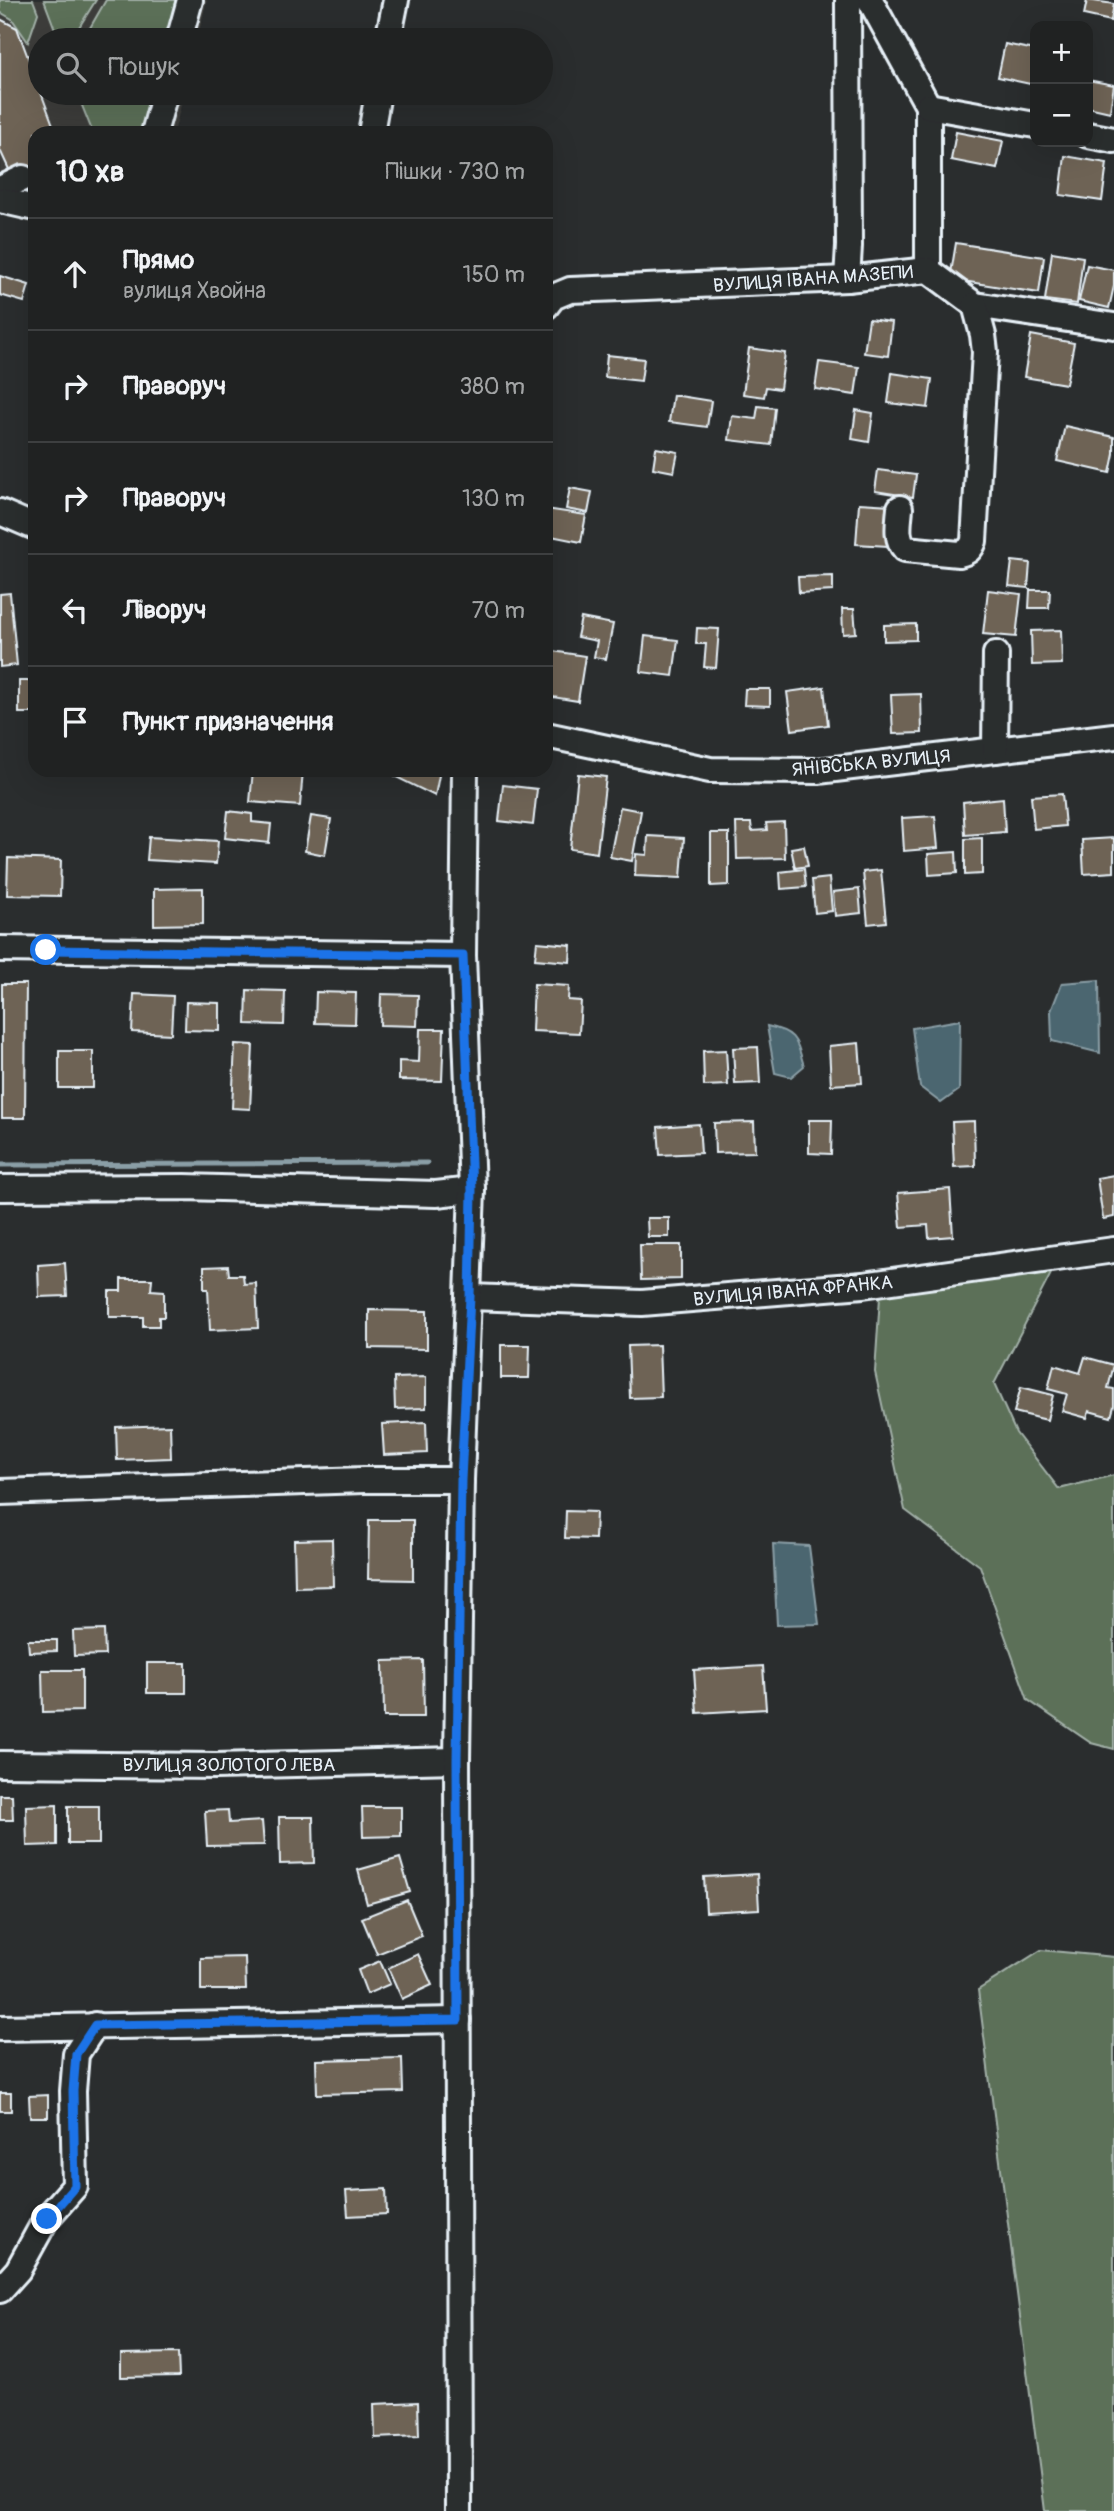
<!DOCTYPE html>
<html lang="uk">
<head>
<meta charset="utf-8">
<style>
  :root { --surface:#202222; --page:#2d2f2f; --text:#f1f3f6; --muted:#a2a4a5; --line:#3d3f40 }
  body { margin:0; font-family:Pangolin,sans-serif; background:var(--page); color:var(--text) }
  .controls { position:absolute; right:21px; top:21px; display:grid; overflow:hidden; border-radius:14px; box-shadow:0 7px 28px #0002 }
  .controls button { width:63px; height:63px; display:grid; place-items:center; padding:0; border:0; border-bottom:2px solid var(--line); background:var(--surface); color:var(--text); font:35px sans-serif }
  .stop { position:absolute; width:21px; height:21px; margin:-16px; border:5px solid #1a73e8; border-radius:50%; background:#fff }
  .stop.end { background:#1a73e8; border-color:#fff; box-shadow:0 2px 7px #0008 }
  .list { margin:0; padding:0; list-style:none }
  h2 { display:flex; justify-content:space-between; align-items:center; height:91px; margin:0; padding:0 28px; font-size:30px }
  h2 small { font-size:23px; font-weight:400; color:var(--muted) }
  .list li { display:grid; grid-template-columns:46px 1fr auto; gap:21px; align-items:center; box-sizing:border-box; height:112px; padding:0 28px; border-top:2px solid var(--line) }
  .list b { display:block; font-size:26px; white-space:nowrap }
  .list p { margin:0; font-size:23px; white-space:nowrap; color:var(--muted) }
  .list em { font-size:23px; font-style:normal; color:var(--muted) }
  .icon { flex:none; width:38px; height:38px; fill:none; stroke:currentColor; stroke-width:2; stroke-linecap:round; stroke-linejoin:round }
  .map { position:relative; flex:none; width:1114px; height:2511px; overflow:hidden }
  .search { position:absolute; background:var(--surface); box-shadow:0 7px 28px #0002; left:28px; top:28px; width:525px; height:77px; display:flex; align-items:center; gap:18px; box-sizing:border-box; padding:0 24px; border-radius:38px; color:var(--muted); font-size:26px }
  .panel { position:absolute; background:var(--surface); box-shadow:0 7px 28px #0002; left:28px; top:126px; width:525px; height:651px; border-radius:21px }
  .map>svg:first-child { display:block }
</style>
</head>
<body>
<div class="map">
<svg width="1114" height="2511" viewBox="0 0 1114 2511">
  <rect width="100%" height="100%" fill="#2a2d2e"/>
  <filter id="ink" filterUnits="userSpaceOnUse"><feTurbulence type="fractalNoise" baseFrequency=".0143" numOctaves="2"/><feDisplacementMap in="SourceGraphic" scale="14" xChannelSelector="R" yChannelSelector="G"/><feConvolveMatrix kernelMatrix="1 2 1 2 8 2 1 2 1" color-interpolation-filters="sRGB"/></filter>
  <g filter="url(#ink)">
    <path fill="#3e3e3a" d="M0 0H207L197 40H40V93H184L174 133H35V224L0 215Z"/>
    <g fill="#5c6f59" stroke="#a2b0a8" stroke-width="2">
      <path d="M0 0H33L38 13 28 42 12 19 0 12Z"/>
      <path d="M44 0H96L71 40H59Z"/>
      <path d="M106 0H184L173 40H83Z"/>
      <path d="M77 93H160L149 133H93Z"/>
      <path d="M1059 1258 994 1384 1016 1433 1059 1489 1114 1475V1749L1091 1743 1028 1700 980 1566 905 1510 875 1372 880 1297 954 1268Z"/>
      <path d="M1041 1950 1114 1957V2511H1045L978 1990Z"/>
    </g>
    <g fill="#4b666f" stroke="#8a9ea6" stroke-width="2">
      <path d="M1099 980 1100 1053 1052 1041 1051 1011 1062 983Z"/>
      <path d="M960 1020 959 1090 941 1103 920 1087 912 1028Z"/>
      <path d="M767 1026C796 1032 796 1039 804 1066L791 1077 775 1073Z"/>
      <path d="M773 1544 809 1546 819 1624 777 1625Z"/>
    </g>
    <g fill="none" stroke-linecap="round" stroke-linejoin="round">
      <path stroke="#8a9ea6" stroke-width="5" d="M0 1165 427 1163"/>
    </g>
    <g fill="#6e6455" stroke="#e8f1f8" stroke-width="2">
      <path d="M1087 0 1114 4 1111 21 1084 15Z"/>
      <path d="M0 19 17 28 56 133H35V168L12 176 0 150Z"/>
      <path d="M1005 44 1035 50V85L998 77Z"/>
      <path d="M1088 80 1114 85 1110 112 1088 107Z"/>
      <path d="M956 132 1003 141 997 169 951 160Z"/>
      <path d="M1065 156 1107 163 1102 201 1060 195Z"/>
      <path d="M956 243 1044 257 1039 293 950 279Z"/>
      <path d="M1052 252 1083 257 1077 304 1045 300Z"/>
      <path d="M1087 265 1114 270V286L1109 308 1079 301Z"/>
      <path d="M0 276 29 285 24 302 0 295Z"/>
      <path d="M869 319 892 322 888 356 864 353Z"/>
      <path d="M1031 335 1074 343 1066 384 1024 377Z"/>
      <path d="M749 348 785 353 780 389 766 387 764 397 743 394Z"/>
      <path d="M607 355 644 359 641 381 605 377Z"/>
      <path d="M819 362 859 367 855 395 815 389Z"/>
      <path d="M892 373 932 379 928 408 888 403Z"/>
      <path d="M673 395 711 401 707 427 669 422Z"/>
      <path d="M758 406 775 408 771 445 729 440 732 416 756 419Z"/>
      <path d="M856 410 873 413 869 442 852 439Z"/>
      <path d="M1065 426 1114 437V454L1110 473 1057 461Z"/>
      <path d="M656 448 678 452 674 472 653 468Z"/>
      <path d="M878 470 916 475 913 497 875 491Z"/>
      <path d="M570 488 592 492 588 513 566 509Z"/>
      <path d="M859 503 891 505 888 546 856 544Z"/>
      <path d="M546 509 586 515 581 542 546 535Z"/>
      <path d="M1012 561 1030 563 1028 588 1009 586Z"/>
      <path d="M833 576V591L799 593 798 577Z"/>
      <path d="M988 590 1021 594 1016 637 983 634Z"/>
      <path d="M1030 590H1050L1049 608H1029Z"/>
      <path d="M10 593 17 665 0 667V594Z"/>
      <path d="M842 609H854L856 633 843 634Z"/>
      <path d="M581 618 613 624 606 659 594 657 597 641 577 637Z"/>
      <path d="M916 624V640L884 641V625Z"/>
      <path d="M697 628 719 629 716 668 704 667 706 644H696Z"/>
      <path d="M1061 630 1062 664 1032 665 1031 631Z"/>
      <path d="M645 636 678 640 673 676 641 672Z"/>
      <path d="M546 650 585 656 578 701 546 696Z"/>
      <rect x="19" y="681" width="16" height="32"/>
      <path d="M824 687 828 725 792 730 787 692Z"/>
      <path d="M745 689H770V706L744 705Z"/>
      <path d="M921 694 922 733 893 734 891 695Z"/>
      <path d="M253 770H303L300 806 250 802Z"/>
      <path d="M394 770H440L435 796 394 776Z"/>
      <path d="M578 774 606 777 597 853 570 849Z"/>
      <path d="M503 785 537 789 533 825 499 821Z"/>
      <path d="M1062 794 1065 826 1034 829 1031 796Z"/>
      <path d="M1003 798 1005 832 965 835 963 802Z"/>
      <path d="M620 807 641 811 632 861 610 857Z"/>
      <path d="M228 811 252 814V822L271 824 269 843 225 838Z"/>
      <path d="M311 816 331 819 325 855 305 851Z"/>
      <path d="M935 816 938 848 904 851 902 818Z"/>
      <path d="M784 822 785 858 737 859 736 823H751L752 831 767 830 766 823Z"/>
      <path d="M711 833H729V885L711 886Z"/>
      <path d="M648 836 684 838 681 878 635 876 636 854 647 855Z"/>
      <path d="M149 837 218 841 216 864 147 860Z"/>
      <path d="M982 838V874L965 875V839Z"/>
      <path d="M1114 838V872L1084 874 1082 840Z"/>
      <path d="M804 846 808 866 795 868 791 848Z"/>
      <path d="M956 852 957 873 929 875 928 854Z"/>
      <path d="M8 858 61 860 60 896 7 895Z"/>
      <path d="M804 869 806 887 781 889 780 872Z"/>
      <path d="M881 870 886 922 868 924 863 872Z"/>
      <path d="M829 878 832 911 815 913 812 880Z"/>
      <path d="M203 888V924L154 925V889Z"/>
      <path d="M859 889 861 913 835 916 833 892Z"/>
      <path d="M537 942 571 945 570 962 535 959Z"/>
      <path d="M2 984H26L25 1118H2Z"/>
      <path d="M534 984 569 986 568 1000 581 1001 579 1033 532 1031Z"/>
      <path d="M247 990 285 991 284 1025 246 1024Z"/>
      <path d="M316 992 356 993 355 1024 315 1023Z"/>
      <path d="M134 994 173 996 171 1034 132 1032Z"/>
      <path d="M381 994 418 995 417 1026 380 1025Z"/>
      <path d="M186 1002 220 1003V1031L185 1030Z"/>
      <path d="M420 1029H444L442 1081 399 1080V1061L419 1062Z"/>
      <path d="M859 1043 862 1083 831 1085 829 1046Z"/>
      <path d="M235 1044 253 1045 250 1109 232 1108Z"/>
      <path d="M758 1047 760 1083 735 1084 733 1048Z"/>
      <path d="M726 1050 728 1085 704 1086 703 1051Z"/>
      <rect x="59" y="1051" width="34" height="37"/>
      <path d="M809 1120H832L831 1154 809 1153Z"/>
      <path d="M974 1121 975 1166 954 1167 952 1122Z"/>
      <path d="M754 1122 755 1152 715 1153 714 1123Z"/>
      <path d="M699 1124 701 1153 660 1155 658 1127Z"/>
      <path d="M1114 1175V1217L1103 1219 1097 1178Z"/>
      <path d="M950 1189 953 1236 929 1238 928 1225 901 1227 898 1193Z"/>
      <path d="M647 1218H669V1237H648Z"/>
      <path d="M640 1245H681V1279L641 1280Z"/>
      <path d="M65 1263 67 1296 39 1297 38 1265Z"/>
      <path d="M228 1266 229 1275H243L244 1284 256 1283 258 1328 210 1330 208 1289H204V1267Z"/>
      <path d="M121 1279H152L151 1290 164 1291V1317H159V1326H143V1317H109V1291H121Z"/>
      <path d="M369 1310 427 1311V1349L369 1348Z"/>
      <path d="M501 1345H530L529 1378H501Z"/>
      <path d="M659 1345 661 1397 630 1398 628 1346Z"/>
      <path d="M1085 1357 1114 1365 1108 1388 1114 1389V1406L1111 1417 1089 1411 1087 1418 1062 1411 1067 1394 1048 1389 1054 1365 1080 1373Z"/>
      <path d="M426 1377V1408L395 1409 394 1378Z"/>
      <path d="M1021 1387 1053 1395 1047 1420 1014 1412Z"/>
      <path d="M426 1422 427 1453 384 1455 382 1424Z"/>
      <path d="M170 1425 171 1458 117 1460 116 1427Z"/>
      <path d="M566 1511 596 1512 595 1539 565 1538Z"/>
      <path d="M369 1520H413V1580L368 1579Z"/>
      <path d="M332 1539 333 1586 295 1587 294 1540Z"/>
      <path d="M104 1630 105 1655 74 1656 73 1631Z"/>
      <path d="M28 1640H57V1651L29 1652Z"/>
      <path d="M423 1660 424 1717H384L383 1661Z"/>
      <rect x="147" y="1663" width="39" height="30"/>
      <path d="M763 1666 766 1709 697 1713 694 1670Z"/>
      <path d="M42 1670H82V1711L43 1712Z"/>
      <path d="M0 1795H12L13 1820H0Z"/>
      <path d="M57 1805V1845L27 1846 26 1806Z"/>
      <rect x="68" y="1806" width="31" height="38"/>
      <path d="M362 1807H401V1836L363 1837Z"/>
      <path d="M228 1810 229 1823 262 1821 264 1845 207 1846 205 1811Z"/>
      <path d="M279 1817H313L314 1863 280 1864Z"/>
      <path d="M400 1858 410 1892 367 1904 358 1870Z"/>
      <path d="M757 1874 759 1909 706 1912 704 1877Z"/>
      <path d="M407 1900 422 1936 377 1954 362 1918Z"/>
      <path d="M418 1954 432 1985 402 1999 388 1968Z"/>
      <path d="M245 1957 246 1990H201V1958Z"/>
      <path d="M380 1961 390 1984 367 1994 358 1970Z"/>
      <path d="M402 2058 403 2092 317 2094 316 2060Z"/>
      <rect x="0" y="2093" width="11" height="18"/>
      <path d="M48 2095V2117H30L29 2096Z"/>
      <path d="M386 2189 387 2214 348 2216 346 2191Z"/>
      <path d="M178 2353 179 2376 121 2377V2354Z"/>
      <path d="M418 2402 419 2436 375 2438 374 2404Z"/>
    </g>
    <g fill="none" stroke-linecap="round" stroke-linejoin="round">
      <defs>
        <g id="minor">
          <path d="M870 0 928 106V270"/>
          <path d="M179 40 190 0"/>
          <path d="M388 40 396 0"/>
          <path d="M928 106 1035 125"/>
          <path d="M154 133 165 93"/>
          <path d="M371 133 378 93"/>
          <path d="M1088 135 1114 140"/>
          <path d="M0 189 23 178"/>
          <path d="M0 200 35 208"/>
          <path d="M847 279 849 246 848 0"/>
          <path d="M546 306 553 297 570 290 847 279 928 270 975 305 1114 326"/>
          <path d="M900 508C899 522 895 538 905 549L959 554C968 552 971 549 974 541L985 352 983 335 975 305"/>
          <path d="M0 512 35 527"/>
          <path d="M546 735 710 770 818 771 1114 736"/>
          <path d="M995 750 996 654"/>
          <path d="M0 949 463 955"/>
          <path d="M0 1188 185 1187 436 1194 472 1190"/>
          <path d="M470 1297 642 1303 863 1285 1114 1250"/>
          <path d="M0 1492 364 1480H461"/>
          <path d="M0 1764 216 1766 457 1760"/>
          <path d="M0 2028 458 2020"/>
          <path d="M0 2290 18 2270 46 2219 75 2186 73 2091 76 2054 95 2025"/>
          <path d="M459 2511 457 1760 461 1480 472 1190 463 955 465 770"/>
        </g>
      </defs>
      <use href="#minor" stroke="#e8f1f8" stroke-width="30"/>
      <use href="#minor" stroke="#2a2d2e" stroke-width="24"/>
    </g>
  </g>
  <g fill="none" stroke-linecap="round" stroke-linejoin="round" filter="url(#ink)">
    <path stroke="#1a73e8" stroke-width="9" d="M46 950 463 955 472 1190 470 1297 461 1480 457 1760 458 2020 95 2025 76 2054 73 2091 75 2186 47 2219"/>
  </g>
  <g text-anchor="middle" stroke-width="5" stroke-linejoin="round" paint-order="stroke">
    <g font-size="19" fill="#e8f1f8" stroke="#2a2d2e">
      <text transform="translate(813 278) rotate(-4)" y="7">ВУЛИЦЯ ІВАНА МАЗЕПИ</text>
      <text transform="translate(871 762) rotate(-5)" y="7">ЯНІВСЬКА ВУЛИЦЯ</text>
      <text transform="translate(793 1290) rotate(-5)" y="7">ВУЛИЦЯ ІВАНА ФРАНКА</text>
      <text x="229" y="1771">ВУЛИЦЯ ЗОЛОТОГО ЛЕВА</text>
    </g>
  </g>
</svg>
<div class="controls">
<button>+</button>
<button>−</button>
</div>
<div class="stop" style="left:46px;top:950px"></div>
<div class="stop end" style="left:47px;top:2219px"></div>
<div class="search"><svg class="icon" aria-label="search" viewBox="0 0 24 24"><circle cx="10" cy="10" r="6"/><path d="M15 15l6 6"/></svg>Пошук</div>
<section class="panel">
<h2>10 хв<small>Пішки · 730 m</small></h2>
<ul class="list">
<li><svg class="icon" aria-label="ahead" viewBox="0 0 24 24"><path d="M12 20V5M6 11l6-6 6 6"/></svg><div><b>Прямо</b><p>вулиця Хвойна</p></div><em>150 m</em></li>
<li><svg class="icon" aria-label="right" viewBox="0 0 24 24"><path d="M7 20v-9h11M14 6l5 5-5 5"/></svg><div><b>Праворуч</b></div><em>380 m</em></li>
<li><svg class="icon" aria-label="right" viewBox="0 0 24 24"><path d="M7 20v-9h11M14 6l5 5-5 5"/></svg><div><b>Праворуч</b></div><em>130 m</em></li>
<li><svg class="icon" aria-label="left" viewBox="0 0 24 24"><path d="M17 20v-9H6M10 6l-5 5 5 5"/></svg><div><b>Ліворуч</b></div><em>70 m</em></li>
<li><svg class="icon" aria-label="arrive" viewBox="0 0 24 24"><path d="M6 21V4h12l-3 4 3 4H6"/></svg><div><b>Пункт призначення</b></div></li>
</ul>
</section>
</div>
</body>
</html>
